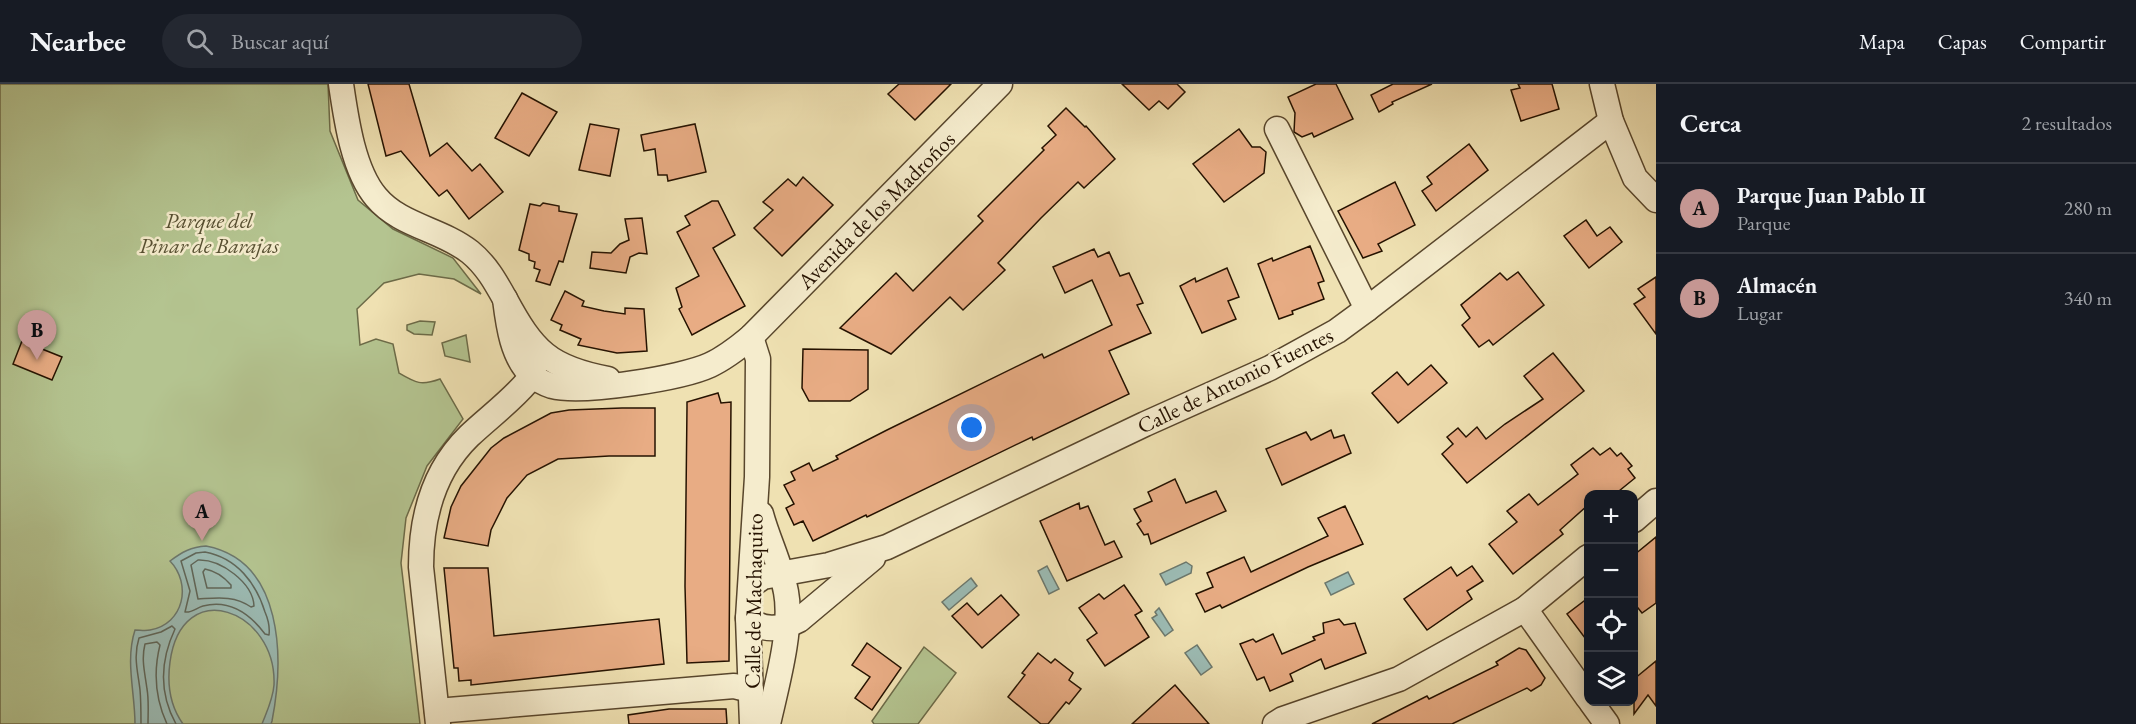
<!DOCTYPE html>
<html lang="es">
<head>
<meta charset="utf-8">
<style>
  :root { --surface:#171b24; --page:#242831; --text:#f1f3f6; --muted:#9ea1a6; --line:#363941; --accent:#c59692 }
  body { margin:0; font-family:"EB Garamond",serif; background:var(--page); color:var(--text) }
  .controls { position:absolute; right:18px; bottom:18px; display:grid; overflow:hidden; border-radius:12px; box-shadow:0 3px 15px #0003 }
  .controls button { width:54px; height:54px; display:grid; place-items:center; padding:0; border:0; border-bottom:2px solid var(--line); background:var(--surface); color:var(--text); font:30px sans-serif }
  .you { position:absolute; left:972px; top:344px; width:21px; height:21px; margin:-15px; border:4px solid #fff; border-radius:50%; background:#1a73e8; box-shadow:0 0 0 9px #1a73e833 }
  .badge { display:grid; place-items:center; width:39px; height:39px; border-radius:50%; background:var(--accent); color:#111; font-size:20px; font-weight:700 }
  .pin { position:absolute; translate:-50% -50px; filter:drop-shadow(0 2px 3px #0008) }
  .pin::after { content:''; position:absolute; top:32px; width:21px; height:18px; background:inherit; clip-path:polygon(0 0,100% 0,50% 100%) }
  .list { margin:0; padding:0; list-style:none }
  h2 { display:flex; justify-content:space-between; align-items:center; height:78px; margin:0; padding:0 24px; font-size:26px }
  h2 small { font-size:20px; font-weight:400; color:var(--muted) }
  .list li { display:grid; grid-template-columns:39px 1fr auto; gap:18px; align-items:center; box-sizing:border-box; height:90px; padding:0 24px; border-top:2px solid var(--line) }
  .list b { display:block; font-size:22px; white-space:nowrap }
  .list p { margin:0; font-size:20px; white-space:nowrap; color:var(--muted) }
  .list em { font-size:20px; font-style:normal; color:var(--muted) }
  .icon { flex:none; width:33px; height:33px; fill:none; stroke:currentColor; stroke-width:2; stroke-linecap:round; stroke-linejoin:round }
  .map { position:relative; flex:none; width:1656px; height:640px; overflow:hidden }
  header { display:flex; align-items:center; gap:36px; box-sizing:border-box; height:84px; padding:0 30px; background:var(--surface); border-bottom:2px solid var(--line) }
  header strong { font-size:28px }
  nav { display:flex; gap:33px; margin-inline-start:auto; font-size:21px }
  .search { width:420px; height:54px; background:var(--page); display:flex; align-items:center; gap:15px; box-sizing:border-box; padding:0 21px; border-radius:33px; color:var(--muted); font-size:22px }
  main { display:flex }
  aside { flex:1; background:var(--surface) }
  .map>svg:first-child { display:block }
</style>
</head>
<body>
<header>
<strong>Nearbee</strong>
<div class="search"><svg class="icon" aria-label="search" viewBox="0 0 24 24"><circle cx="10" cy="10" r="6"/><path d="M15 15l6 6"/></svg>Buscar aquí</div>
<nav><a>Mapa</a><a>Capas</a><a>Compartir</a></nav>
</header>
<main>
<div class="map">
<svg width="1656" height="640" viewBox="0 0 1656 640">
  <rect width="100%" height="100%" fill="#efe1b2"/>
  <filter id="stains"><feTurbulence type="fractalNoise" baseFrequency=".00333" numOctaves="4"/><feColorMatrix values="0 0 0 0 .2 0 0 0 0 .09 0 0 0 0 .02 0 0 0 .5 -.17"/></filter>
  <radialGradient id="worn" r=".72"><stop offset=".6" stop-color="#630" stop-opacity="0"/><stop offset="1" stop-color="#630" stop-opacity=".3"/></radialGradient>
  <g fill="#b4c490" stroke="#6c6b48" stroke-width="1.5">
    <path d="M0 0H328L330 47 358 116 393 145 453 174 481 210 454 195 419 190 384 199 357 225 360 261 376 255 393 260 399 289C416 299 421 302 440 295L463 335 427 382 406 434 401 479 420 640H0Z"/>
    <path d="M420 237 435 238 432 251 414 250 407 246V241Z"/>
    <path d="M466 251 470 278 445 272 442 259Z"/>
    <path d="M924 563 956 589 918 640H874L872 637Z"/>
  </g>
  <g fill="#9cbcb5" stroke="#6c786d" stroke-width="1.5">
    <path d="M206 462C284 477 284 575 272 637L271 640H262C267 627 273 615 274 601 277 526 182 490 170 578 167 600 170 622 183 640H135C135 608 125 577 135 546 140 546 145 547 150 546 184 540 192 500 170 477 182 468 191 463 206 462Z"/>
    <path d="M1186 478 1192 482 1191 489 1166 501 1160 490Z"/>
    <path d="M1047 482 1059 505 1049 510 1038 487Z"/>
    <path d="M1348 488 1354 500 1331 511 1325 499Z"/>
    <path d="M971 494 977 502 949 526 942 518Z"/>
    <path d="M1159 524 1173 546 1165 552 1152 534 1157 531 1155 528Z"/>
    <path d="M1197 561 1212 583 1201 591 1185 569Z"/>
  </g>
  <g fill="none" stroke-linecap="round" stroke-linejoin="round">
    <g stroke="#60675a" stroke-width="1.5">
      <path d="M205 468C237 474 256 499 265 528 268 535 270 543 269 551L265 550C250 530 230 515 203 522 196 524 192 529 185 528L190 507 181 477 196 469Z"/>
      <path d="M198 476C221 475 253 499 254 522L251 523C234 511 216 514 198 515L191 481Z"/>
      <path d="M205 485C216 487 224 493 231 501V504H207L203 488Z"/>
      <path d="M141 640C141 629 141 617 140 606 138 588 133 573 139 554L161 548 172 542 175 545C160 577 159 609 176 640"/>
      <path d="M148 640C148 628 149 616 147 605 145 589 141 576 145 560L157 558 160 561C153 589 155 614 167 640"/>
    </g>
  </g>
  <g fill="#e8ac84" stroke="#251200" stroke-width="1.5">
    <path d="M368 0H409L430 72 447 59 472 87 480 80 503 108 469 135 447 106 439 112 401 67 386 72Z"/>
    <path d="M899 0H951L915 36 888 10Z"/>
    <path d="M1122 0H1177L1185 8 1168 25 1159 17 1149 26Z"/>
    <path d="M1316 0H1336L1353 35 1314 53 1312 49 1302 53 1294 48 1295 29 1288 13Z"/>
    <path d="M1393 0H1432L1392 18 1393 20 1379 28 1371 11Z"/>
    <path d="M1518 0H1552L1559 25 1521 37 1511 6 1520 4Z"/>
    <path d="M522 9 557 28 529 72 495 54Z"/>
    <path d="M1066 24 1085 43 1086 42 1115 75 1084 104 1078 98 1041 134 998 179 1005 186 963 226 950 213 891 270 840 244 896 189 913 207 983 137 978 132 1044 66 1042 64 1056 51 1048 42Z"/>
    <path d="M590 40 619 45 610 92 579 86Z"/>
    <path d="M695 40 706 88 668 97 667 91H658L655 65 644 67 641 51Z"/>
    <path d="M1239 45 1252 63H1260L1266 68 1264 89 1224 118 1193 80Z"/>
    <path d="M1469 60 1488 86 1436 127 1422 107 1432 100 1427 93Z"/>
    <path d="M803 93 833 121 782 172 754 144 773 126 763 118 788 95 796 102Z"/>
    <path d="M1395 98 1415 141 1378 160 1382 167 1363 174 1338 127Z"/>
    <path d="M712 117H718L735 151 713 164 745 222 692 251 679 225 682 223 676 204 699 192 677 148 690 141 685 132Z"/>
    <path d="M543 119 559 122V127L577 130 563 178 559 177 550 201 536 197 540 186 534 184 535 178 529 176V170L519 166 530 120 540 122Z"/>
    <path d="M642 134 647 170 639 169 630 173 626 189 590 184 592 168 611 169 620 160 629 156 625 135Z"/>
    <path d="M1586 136 1597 152 1610 143 1622 158 1589 184 1564 152Z"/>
    <path d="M1310 162 1324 197 1318 199 1324 215 1292 227 1293 230 1279 235 1258 180 1272 174 1273 177Z"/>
    <path d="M1094 165 1098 173 1109 168 1120 192 1129 189 1143 219 1137 221 1151 249 1109 267 1129 310 1033 356 1032 353 867 433 866 431 813 457 803 437 794 441 786 424 794 420 784 401 795 396 791 388 809 379 813 387 838 375 836 372 887 346 1042 270 1044 274 1112 241 1092 196 1065 209 1053 183Z"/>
    <path d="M1227 184 1239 213 1228 217 1236 235 1202 249 1180 202 1195 194 1196 198Z"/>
    <path d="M1518 188 1544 221 1493 261 1489 256 1479 263 1462 241 1470 234 1461 221 1500 189 1507 196Z"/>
    <path d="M1656 193V250L1634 220 1645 213 1638 205Z"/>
    <path d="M565 207 584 217 582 222 604 227 625 230V224L644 225 647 267 617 269 578 261 581 255 560 246 562 241 551 236Z"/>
    <path d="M22 257 62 273 52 296 13 280Z"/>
    <path d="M803 265 868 266V305L850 317H809L802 304Z"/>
    <path d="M1553 269 1584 307 1467 399 1442 370 1453 360 1447 353 1458 344 1466 353 1477 343 1486 355 1505 340 1543 315 1524 292Z"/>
    <path d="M1431 281 1447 299 1398 339 1372 309 1397 288 1408 301Z"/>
    <path d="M718 309 721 319 731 318 729 577 687 579 685 502 687 323V318Z"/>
    <path d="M622 324H655V372H609L558 375 527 391 507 414 491 446 488 462 444 454 451 423 461 402 491 364 504 354 551 329 569 326Z"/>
    <path d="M1331 346 1334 354 1344 351 1351 369 1282 401 1266 365 1306 348 1311 356Z"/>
    <path d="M1593 364 1600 371 1610 364 1617 372 1621 369 1632 382 1628 385 1635 394 1614 411H1588V421L1560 446 1563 450 1513 490 1489 460 1517 438 1507 427 1529 410 1538 421 1578 390 1571 381Z"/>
    <path d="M1175 395 1186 419 1216 407 1226 427 1151 460 1148 450 1144 451 1137 440 1141 437 1134 425 1152 417 1148 408Z"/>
    <path d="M1079 419 1080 425 1088 422 1105 461 1114 457 1122 473 1067 497 1040 437Z"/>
    <path d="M1345 422 1363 460 1308 483 1222 524 1220 521 1205 528 1196 510 1213 503 1207 489 1244 473 1251 488 1328 452 1318 434Z"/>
    <path d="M1656 453V519L1642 529 1634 519V471Z"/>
    <path d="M1472 482 1483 497 1467 507 1472 515 1427 546 1404 515 1451 483 1457 492Z"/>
    <path d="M444 484H488L494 552 659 535 664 580 471 601V596L459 597 458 584H454Z"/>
    <path d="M1124 501 1142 527 1135 531 1149 553 1105 582 1087 556 1097 549 1079 524 1099 510 1104 515Z"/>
    <path d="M1001 511 1019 531 982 564 952 532 967 519 978 531Z"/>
    <path d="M1588 514V558L1567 530Z"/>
    <path d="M1339 535 1344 541 1355 539 1366 569 1325 585 1321 575 1290 590 1293 597 1270 607 1264 593 1257 596 1240 560 1253 555 1256 558 1273 550 1282 570 1315 556 1313 553 1324 549 1323 539Z"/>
    <path d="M867 559 901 584 872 626 855 614 870 593 852 581Z"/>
    <path d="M1519 564 1526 566 1545 594 1541 601 1531 607 1527 604 1452 640H1372L1427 612 1429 615 1498 581 1496 578Z"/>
    <path d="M1038 569 1051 579 1055 575 1073 589 1069 596 1081 605 1069 620 1066 618 1048 640H1041L1008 613 1025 591 1022 589Z"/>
    <path d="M1656 577V622L1648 611 1634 630V595Z"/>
    <path d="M1175 601 1209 640H1132Z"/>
    <path d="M669 625H726L727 640H629L628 631Z"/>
  </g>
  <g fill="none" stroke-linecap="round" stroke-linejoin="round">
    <defs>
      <g id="minor">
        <path d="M341 0C346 34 353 86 376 113 400 142 441 145 470 168 486 181 495 197 505 215 533 267 549 284 608 295"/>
        <path d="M1602 0 1611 37 1635 94 1656 116"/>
        <path d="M1277 45 1367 225"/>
        <path d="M505 215C508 239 512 274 532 291 537 296 546 300 552 302 582 310 682 294 710 281 725 274 739 263 751 253L1000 0"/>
        <path d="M751 253 758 275 757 393 748 534 752 640"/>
        <path d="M761 430C768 456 781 481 786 508 793 544 776 604 768 640"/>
        <path d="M1634 436 1656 417"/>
        <path d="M751 501 763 493 829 481 887 463 1145 340 1270 284 1337 247 1367 225 1611 37"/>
        <path d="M1525 525 1588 614"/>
        <path d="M748 534C763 549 782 545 799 536L873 474"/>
        <path d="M1591 618 1607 640"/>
        <path d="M437 627 734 602 751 606"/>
        <path d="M438 640 421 483C421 435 433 387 469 352 488 334 510 318 527 298L532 291 536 277"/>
        <path d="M1275 640 1283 635 1399 595 1525 525 1588 473"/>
      </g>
    </defs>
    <use href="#minor" stroke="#58462c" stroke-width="27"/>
    <use href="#minor" stroke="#f5eccd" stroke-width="24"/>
  </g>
  <g text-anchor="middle" stroke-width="5" stroke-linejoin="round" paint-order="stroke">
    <g font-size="22" fill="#251200" stroke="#f5eccd">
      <text transform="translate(876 126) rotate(-45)" y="8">Avenida de los Madroños</text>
      <text transform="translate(1235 296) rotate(-26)" y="8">Calle de Antonio Fuentes</text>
      <text transform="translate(753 517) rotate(-89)" y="8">Calle de Machaquito</text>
    </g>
    <g font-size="22" font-style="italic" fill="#575032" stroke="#f5eccd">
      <text x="209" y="144">Parque del<tspan x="209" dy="25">Pinar de Barajas</tspan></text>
    </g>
  </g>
  <rect width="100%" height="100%" filter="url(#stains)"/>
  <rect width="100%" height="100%" fill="url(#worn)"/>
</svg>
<div class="controls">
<button>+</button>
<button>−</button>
<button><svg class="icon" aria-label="locate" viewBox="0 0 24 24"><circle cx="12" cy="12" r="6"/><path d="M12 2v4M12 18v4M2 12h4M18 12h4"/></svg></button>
<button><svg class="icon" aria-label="layers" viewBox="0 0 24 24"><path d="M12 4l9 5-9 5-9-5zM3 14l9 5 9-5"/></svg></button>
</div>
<div class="you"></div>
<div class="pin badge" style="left:202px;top:457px">A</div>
<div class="pin badge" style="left:37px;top:276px">B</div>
</div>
<aside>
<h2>Cerca<small>2 resultados</small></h2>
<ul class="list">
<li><span class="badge">A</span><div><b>Parque Juan Pablo II</b><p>Parque</p></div><em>280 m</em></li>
<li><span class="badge">B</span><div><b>Almacén</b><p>Lugar</p></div><em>340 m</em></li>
</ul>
</aside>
</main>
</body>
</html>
